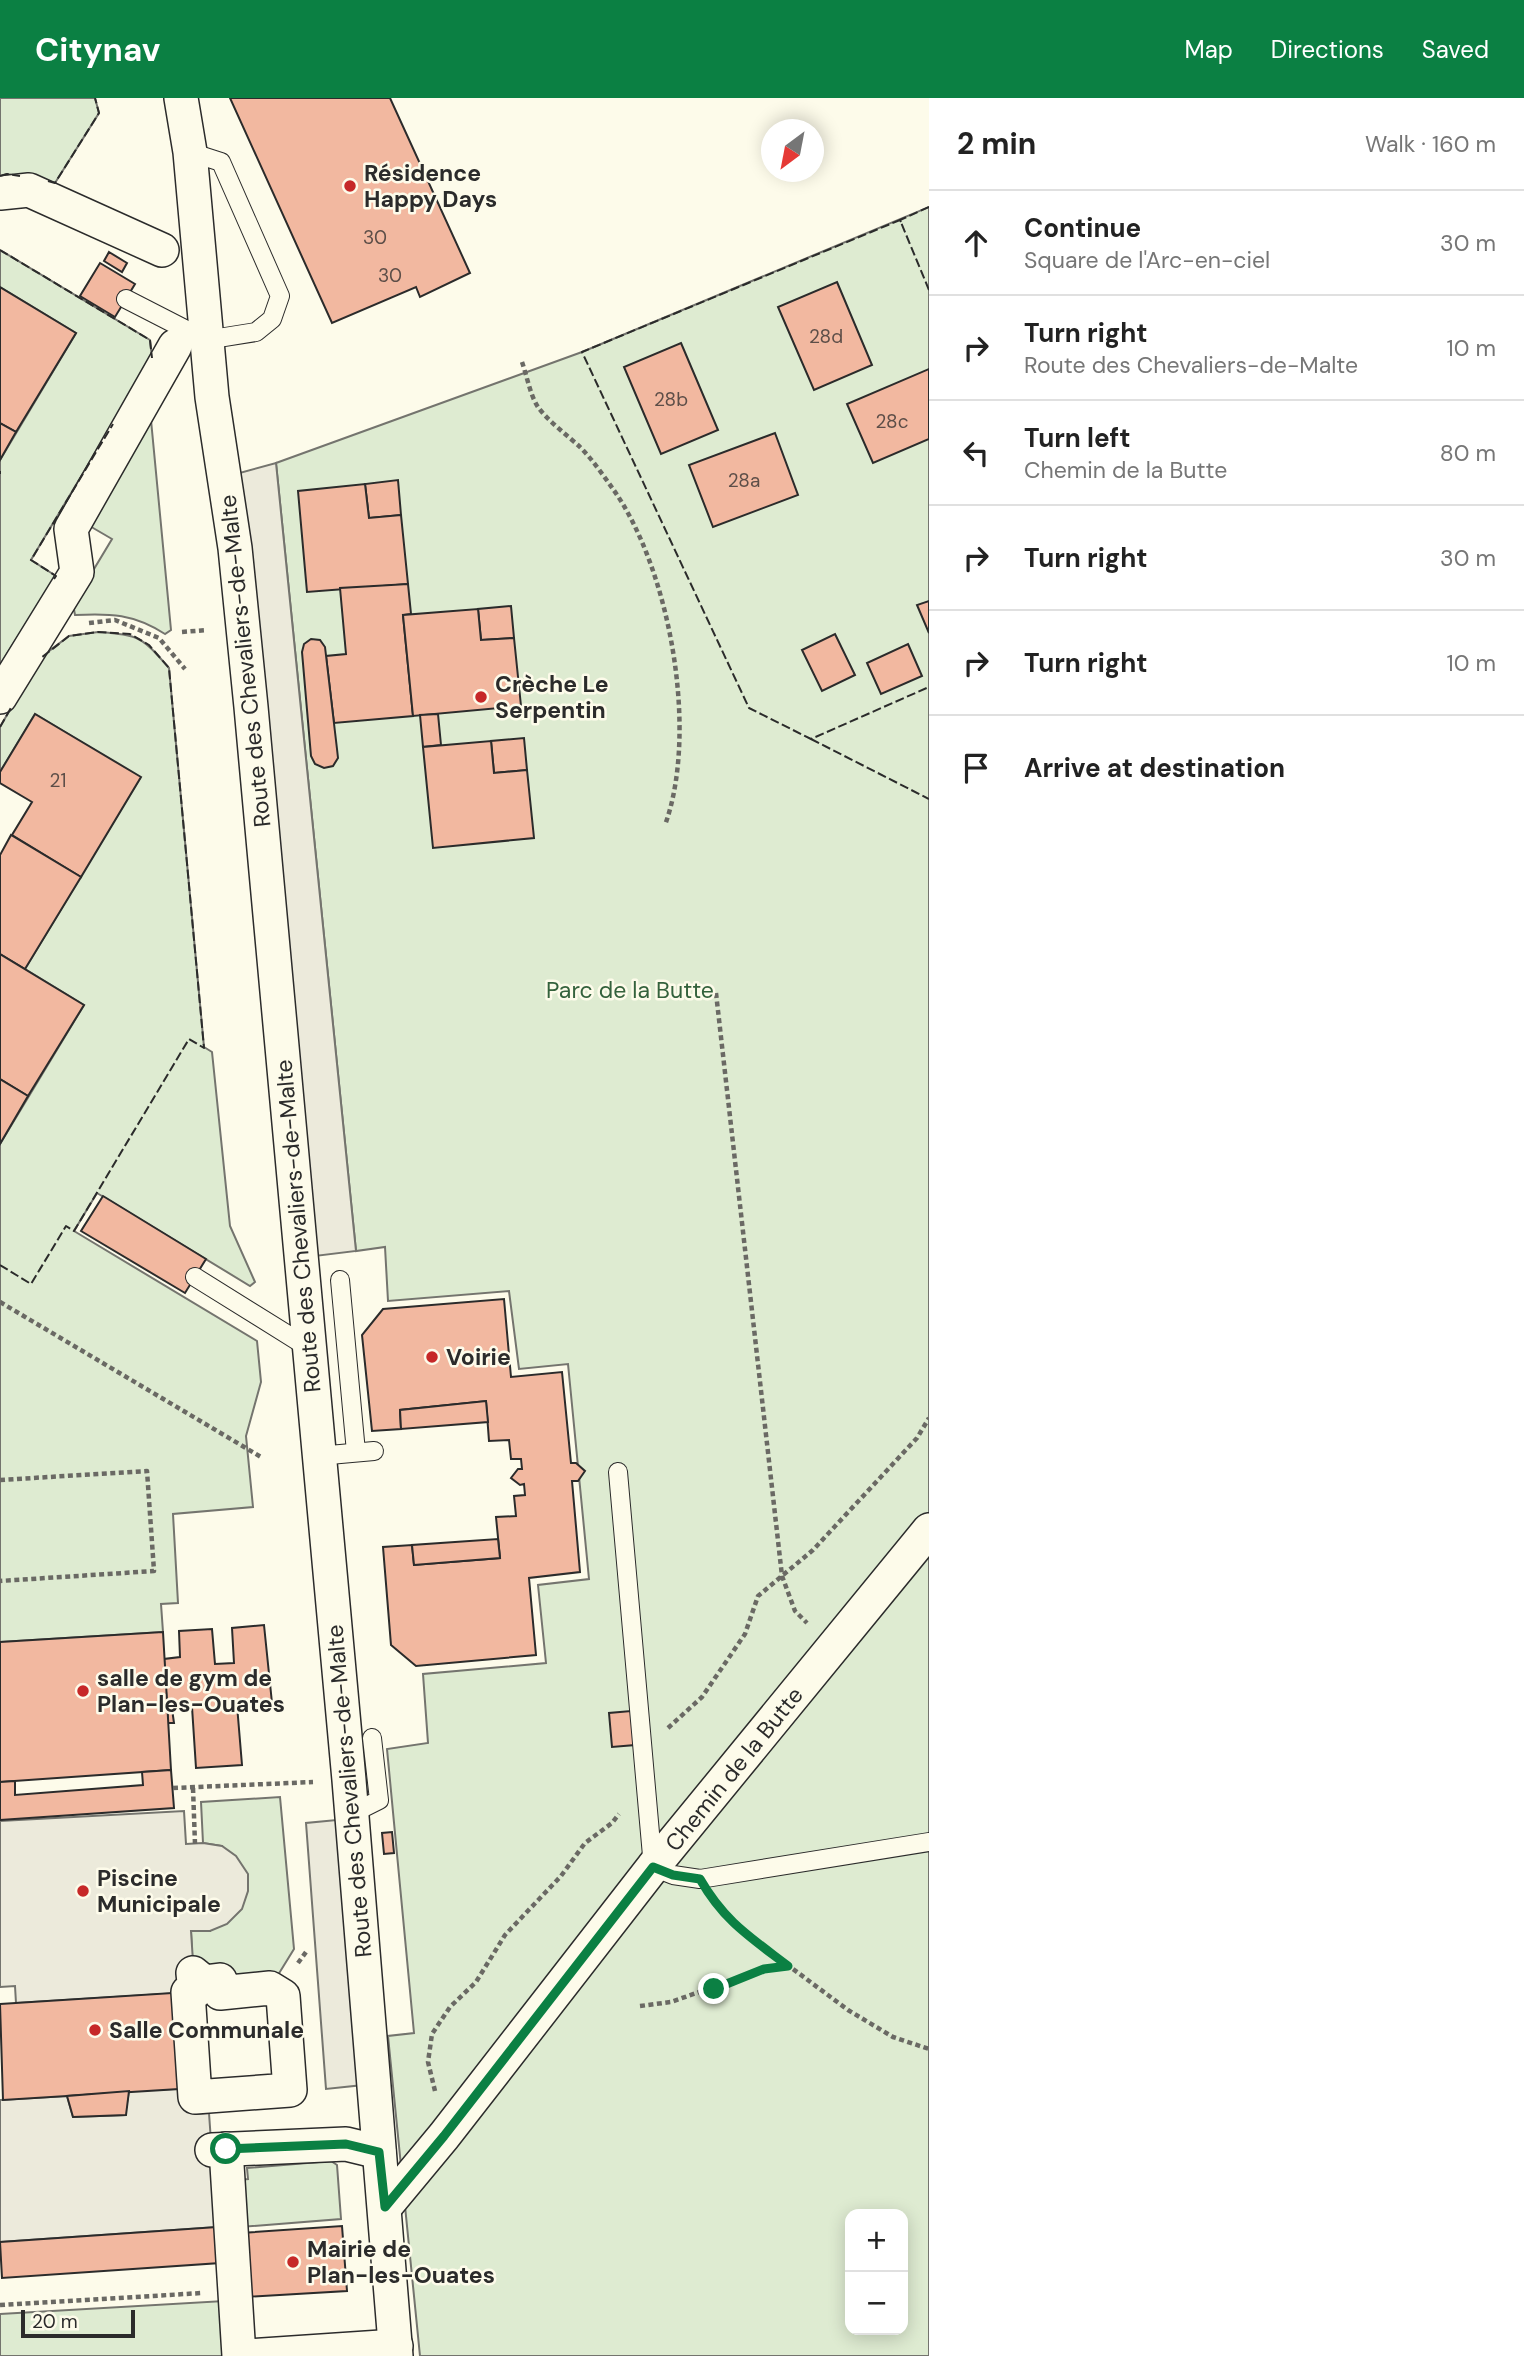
<!DOCTYPE html>
<html lang="en">
<head>
<meta charset="utf-8">
<style>
  :root { --surface:#fff; --page:#f6f6f6; --text:#222; --muted:#767676; --line:#e0e0e0; --accent:#0b8043 }
  body { margin:0; font-family:"DM Sans",sans-serif; background:var(--page); color:var(--text) }
  .controls { position:absolute; right:21px; bottom:21px; display:grid; overflow:hidden; border-radius:14px; box-shadow:0 4px 18px #0003 }
  .controls button { width:63px; height:63px; display:grid; place-items:center; padding:0; border:0; border-bottom:2px solid var(--line); background:var(--surface); color:var(--text); font:35px sans-serif }
  .compass { position:absolute; left:761px; top:21px; width:63px; height:63px; border-radius:50%; background:var(--surface); box-shadow:0 4px 18px #0003; rotate:212deg }
  .scale { position:absolute; left:21px; bottom:18px; width:114px; box-sizing:border-box; padding-left:7px; border:4px solid #2b2b2b; border-top:0; font-size:19px; line-height:24px; white-space:nowrap; color:#2b2b2b; -webkit-text-stroke:5px #fdfbea; paint-order:stroke }
  .stop { position:absolute; width:21px; height:21px; margin:-16px; border:5px solid #0b8043; border-radius:50%; background:#fff }
  .stop.end { background:#0b8043; border-color:#fff; box-shadow:0 2px 7px #0008 }
  .list { margin:0; padding:0; list-style:none }
  h2 { display:flex; justify-content:space-between; align-items:center; height:91px; margin:0; padding:0 28px; font-size:30px }
  h2 small { font-size:23px; font-weight:400; color:var(--muted) }
  .list li { display:grid; grid-template-columns:46px 1fr auto; gap:21px; align-items:center; box-sizing:border-box; height:105px; padding:0 28px; border-top:2px solid var(--line) }
  .list b { display:block; font-size:26px; white-space:nowrap }
  .list p { margin:0; font-size:23px; white-space:nowrap; color:var(--muted) }
  .list em { font-size:23px; font-style:normal; color:var(--muted) }
  .icon { flex:none; width:38px; height:38px; fill:none; stroke:currentColor; stroke-width:2; stroke-linecap:round; stroke-linejoin:round }
  .map { position:relative; flex:none; width:929px; height:2258px; overflow:hidden }
  header { display:flex; align-items:center; gap:42px; box-sizing:border-box; height:98px; padding:0 35px; background:var(--accent); color:#fff }
  header strong { font-size:33px }
  nav { display:flex; gap:38px; margin-inline-start:auto; font-size:24px }
  main { display:flex }
  aside { flex:1; background:var(--surface) }
  .map>svg:first-child { display:block }
</style>
</head>
<body>
<header>
<strong>Citynav</strong>
<nav><a>Map</a><a>Directions</a><a>Saved</a></nav>
</header>
<main>
<div class="map">
<svg width="929" height="2258" viewBox="0 0 929 2258">
  <rect width="100%" height="100%" fill="#fdfbea"/>
  <g fill="#deebd1" stroke="#74746e" stroke-width="2" fill-rule="evenodd">
    <path d="M0 0H95L99 15 55 85 7 76 0 78Z"/>
    <path d="M929 109V2258H420L388 1938 414 1935 387 1651 428 1645 423 1576 546 1565 538 1487 589 1481 568 1266 519 1271 509 1193 388 1203 385 1149 356 1153 276 365 582 254ZM850 2116H903V2232H850Z"/>
    <path d="M0 152 150 242 152 260 31 462 56 478 0 567V362L76 235 0 189Z"/>
    <path d="M151 322 171 532 165 536C134 516 110 515 75 517L73 506 112 441 88 427Z"/>
    <path d="M98 534C140 537 142 539 169 570L204 949 212 954 230 1128 255 1184 250 1188 97 1095 74 1133 257 1243 261 1284 246 1338 253 1409 173 1416 178 1505 161 1506 163 1534 0 1544V1046L84 907 25 871 140 680 35 616 0 674V629L40 560 69 538Z"/>
    <path d="M280 1699 294 1851 270 1890 193 1875 191 1833H210L222 1748 203 1745 201 1704Z"/>
    <path d="M331 2063 337 2067 341 2121 240 2129 239 2082 248 2081 247 2070Z"/>
    <path d="M224 2203 228 2258H0V2216Z"/>
  </g>
  <g fill="#eceadb" stroke="#74746e" stroke-width="2">
    <path d="M276 365 356 1153 307 1159 225 379Z"/>
    <path d="M184 1713 186 1746 203 1745 222 1748 236 1758 248 1776V1793L242 1811 227 1826 210 1833H191L195 1894 16 1905 15 1888 0 1889V1723Z"/>
    <path d="M347 1721 363 1987 326 1991 306 1725Z"/>
    <path d="M195 1990 196 2016 209 2015 217 2129 0 2144V2002L67 1998 73 2019 125 2017 129 1993Z"/>
  </g>
  <g fill="#f2b8a0" stroke="#2b2b2b" stroke-width="2">
    <path d="M230 0H390L470 175 420 199 416 189 332 225Z"/>
    <path d="M109 154 127 165 122 174 104 163Z"/>
    <path d="M100 165 135 186 115 219 80 198Z"/>
    <path d="M837 184 872 267 814 292 778 209Z"/>
    <path d="M0 189 76 235 16 334 0 325Z"/>
    <path d="M681 245 718 332 661 356 624 269Z"/>
    <path d="M929 271V341L873 365 847 306Z"/>
    <path d="M0 325 16 334 0 362Z"/>
    <path d="M775 335 798 397 713 429 689 367Z"/>
    <path d="M398 382 401 417 369 420 365 386Z"/>
    <path d="M365 386 369 420 401 417 408 486 307 494 298 393Z"/>
    <path d="M408 486 411 516 403 517 413 618 334 625 326 558 346 556 340 490Z"/>
    <path d="M929 503V535L917 507Z"/>
    <path d="M511 508 514 540 481 542 478 511Z"/>
    <path d="M478 511 481 542 514 540 521 608 413 618 403 517Z"/>
    <path d="M835 536 855 577 822 593 802 552Z"/>
    <path d="M311 541 320 542 325 549 337 651 338 660 333 668 324 670 315 666 311 658 302 554 304 546Z"/>
    <path d="M908 546 922 578 881 596 867 565Z"/>
    <path d="M35 616 141 679 81 779 12 737 32 704 0 685V674Z"/>
    <path d="M438 616 441 647 423 649 420 617Z"/>
    <path d="M524 640 527 672 494 675 491 643Z"/>
    <path d="M491 643 494 675 527 672 534 740 433 750 423 649Z"/>
    <path d="M11 737 81 779 25 871 0 856V757Z"/>
    <path d="M0 856 84 907 28 998 0 981Z"/>
    <path d="M0 981 28 998 0 1046Z"/>
    <path d="M103 1098 206 1161 185 1195 81 1133Z"/>
    <path d="M504 1201 511 1279 562 1274 571 1365H576L585 1373 578 1383H572L580 1474 529 1480 536 1557 416 1568 391 1547 383 1449 412 1447 414 1467 500 1460 496 1419 516 1418 514 1398 525 1397 524 1386 520 1387 511 1380 518 1371H522L521 1361H511L509 1342 489 1343 486 1303 400 1312 401 1331 372 1333 362 1237 383 1211Z"/>
    <path d="M486 1303 488 1324 401 1331 400 1312Z"/>
    <path d="M498 1441 500 1460 414 1467 412 1447Z"/>
    <path d="M264 1527 272 1605 237 1607 242 1667 196 1670 192 1609 172 1611 174 1625H168L164 1561 180 1559 179 1533 212 1531 215 1566 234 1565 232 1530Z"/>
    <path d="M163 1534 171 1672 0 1684V1544Z"/>
    <path d="M631 1613 635 1647 612 1649 609 1615Z"/>
    <path d="M171 1672 174 1710 0 1722V1684L15 1683V1697L143 1687 142 1674Z"/>
    <path d="M392 1734 394 1755 384 1756 382 1735Z"/>
    <path d="M188 1894 195 1990 3 2002 0 1906Z"/>
    <path d="M129 1993 126 2017 73 2019 67 1998Z"/>
    <path d="M342 2128 347 2193 245 2199 241 2135Z"/>
    <path d="M217 2129 220 2165 2 2180 0 2144Z"/>
  </g>
  <g fill="none" stroke-linecap="round" stroke-linejoin="round">
    <defs>
      <g id="lane">
        <path d="M126 201 206 242 256 234 272 221 280 198 221 64 190 54"/>
        <path d="M195 1179 309 1250"/>
        <path d="M340 1182 356 1354"/>
        <path d="M318 1358 374 1353"/>
        <path d="M618 1374 653 1769 673 1777 700 1781 929 1744"/>
        <path d="M351 1716 379 1702 372 1640"/>
      </g>
      <g id="street">
        <path d="M181 0 190 54 212 299 235 450 251 609 349 1682 396 2258"/>
        <path d="M0 95 29 92 162 152"/>
        <path d="M0 599 77 474 71 431 175 248"/>
        <path d="M193 1875 204 1884 220 1882V1895L270 1890 283 1898 290 1992 195 1999 188 1894H195Z"/>
        <path d="M226 2051 239 2258"/>
        <path d="M212 2052 346 2046 379 2054"/>
        <path d="M385 2109 444 2038 653 1769 929 1432"/>
        <path d="M246 2258 396 2248"/>
      </g>
    </defs>
    <use href="#lane" stroke="#2b2b2b" stroke-width="20"/>
    <use href="#street" stroke="#2b2b2b" stroke-width="36"/>
    <g stroke="#6a6964" stroke-width="4.5" stroke-dasharray="5 3.5" stroke-linecap="butt">
      <path d="M522 264C527 278 530 297 538 309 547 322 568 338 580 349 592 361 603 377 613 391 670 471 699 634 665 727"/>
      <path d="M89 525 115 522 159 540 185 571"/>
      <path d="M182 534 207 532"/>
      <path d="M716 895 782 1478 795 1513 807 1525"/>
      <path d="M0 1204 261 1359"/>
      <path d="M0 1382 147 1373 154 1473 0 1483"/>
      <path d="M668 1630 702 1599 745 1536 758 1498 813 1452 917 1340 929 1320"/>
      <path d="M173 1690 313 1684"/>
      <path d="M193 1690 195 1746"/>
      <path d="M715 1806 738 1830 848 1912 893 1939 929 1951"/>
      <path d="M298 1865 306 1854"/>
      <path d="M640 1908 671 1904 764 1871 787 1868"/>
      <path d="M435 1993 428 1964 432 1936 450 1909 476 1884 505 1837 561 1778 585 1745 612 1725 619 1716"/>
      <path d="M0 2207 202 2195"/>
    </g>
    <use href="#lane" stroke="#fdfbea" stroke-width="18"/>
    <use href="#street" stroke="#fdfbea" stroke-width="33"/>
    <g stroke="#2b2b2b" stroke-width="2" stroke-dasharray="9 3.5" stroke-linecap="butt">
      <path d="M0 78 7 76 20 78"/>
      <path d="M48 83 55 85 99 15 95 0"/>
      <path d="M901 124 900 122 929 109"/>
      <path d="M0 152 150 242 152 260"/>
      <path d="M929 192 900 122 582 254 749 610 811 641 929 589"/>
      <path d="M0 373V376"/>
      <path d="M54 481 56 478 31 462 113 326"/>
      <path d="M0 629 12 608"/>
      <path d="M811 641 929 701"/>
      <path d="M0 1167 31 1186 66 1128 74 1133 189 941 204 950 169 570 149 547 130 536 98 534 69 538 41 560"/>
    </g>
  </g>
  <g fill="none" stroke-linecap="round" stroke-linejoin="round">
    <path stroke="#0b8043" stroke-width="9" d="M226 2051 346 2046 379 2054 385 2109 444 2038 653 1769 673 1777 700 1781C724 1823 750 1839 788 1868L764 1871 714 1891"/>
  </g>
  <g fill="#c62828" stroke="#fdfbea" stroke-width="2.5">
    <circle cx="350" cy="88" r="7"/>
    <circle cx="481" cy="599" r="7"/>
    <circle cx="432" cy="1259" r="7"/>
    <circle cx="83" cy="1593" r="7"/>
    <circle cx="83" cy="1793" r="7"/>
    <circle cx="95" cy="1932" r="7"/>
    <circle cx="293" cy="2164" r="7"/>
  </g>
  <g text-anchor="middle" stroke-width="5" stroke-linejoin="round" paint-order="stroke">
    <g font-size="19" fill="#5d4e48">
      <text x="375" y="146">30</text>
      <text x="390" y="184">30</text>
      <text x="826" y="245">28d</text>
      <text x="671" y="308">28b</text>
      <text x="892" y="330">28c</text>
      <text x="744" y="389">28a</text>
      <text x="58" y="689">21</text>
    </g>
    <g font-size="23" font-weight="bold" fill="#2b2b2b" stroke="#fdfbea" text-anchor="start">
      <text x="364" y="83">Résidence<tspan x="364" dy="26">Happy Days</tspan></text>
      <text x="495" y="594">Crèche Le<tspan x="495" dy="26">Serpentin</tspan></text>
      <text x="446" y="1267">Voirie</text>
      <text x="97" y="1588">salle de gym de<tspan x="97" dy="26">Plan-les-Ouates</tspan></text>
      <text x="97" y="1788">Piscine<tspan x="97" dy="26">Municipale</tspan></text>
      <text x="109" y="1940">Salle Communale</text>
      <text x="307" y="2159">Mairie de<tspan x="307" dy="26">Plan-les-Ouates</tspan></text>
    </g>
    <g font-size="23" fill="#2b2b2b" stroke="#fdfbea">
      <text transform="translate(245 563) rotate(-96)" y="8">Route des Chevaliers-de-Malte</text>
      <text transform="translate(298 1128) rotate(-95)" y="8">Route des Chevaliers-de-Malte</text>
      <text transform="translate(734 1671) rotate(-51)" y="8">Chemin de la Butte</text>
      <text transform="translate(349 1693) rotate(-95)" y="8">Route des Chevaliers-de-Malte</text>
    </g>
    <g font-size="23" fill="#34623c" stroke="#fdfbea">
      <text x="630" y="900">Parc de la Butte</text>
    </g>
  </g>
</svg>
<div class="controls">
<button>+</button>
<button>−</button>
</div>
<svg class="compass" viewBox="-18 -18 36 36"><path d="M0-13l5 13h-10z" fill="#e53935"/><path d="M0 13l5-13h-10z" fill="#767676"/></svg>
<div class="scale">20 m</div>
<div class="stop" style="left:226px;top:2051px"></div>
<div class="stop end" style="left:714px;top:1891px"></div>
</div>
<aside>
<h2>2 min<small>Walk · 160 m</small></h2>
<ul class="list">
<li><svg class="icon" aria-label="ahead" viewBox="0 0 24 24"><path d="M12 20V5M6 11l6-6 6 6"/></svg><div><b>Continue</b><p>Square de l'Arc-en-ciel</p></div><em>30 m</em></li>
<li><svg class="icon" aria-label="right" viewBox="0 0 24 24"><path d="M7 20v-9h11M14 6l5 5-5 5"/></svg><div><b>Turn right</b><p>Route des Chevaliers-de-Malte</p></div><em>10 m</em></li>
<li><svg class="icon" aria-label="left" viewBox="0 0 24 24"><path d="M17 20v-9H6M10 6l-5 5 5 5"/></svg><div><b>Turn left</b><p>Chemin de la Butte</p></div><em>80 m</em></li>
<li><svg class="icon" aria-label="right" viewBox="0 0 24 24"><path d="M7 20v-9h11M14 6l5 5-5 5"/></svg><div><b>Turn right</b></div><em>30 m</em></li>
<li><svg class="icon" aria-label="right" viewBox="0 0 24 24"><path d="M7 20v-9h11M14 6l5 5-5 5"/></svg><div><b>Turn right</b></div><em>10 m</em></li>
<li><svg class="icon" aria-label="arrive" viewBox="0 0 24 24"><path d="M6 21V4h12l-3 4 3 4H6"/></svg><div><b>Arrive at destination</b></div></li>
</ul>
</aside>
</main>
</body>
</html>
